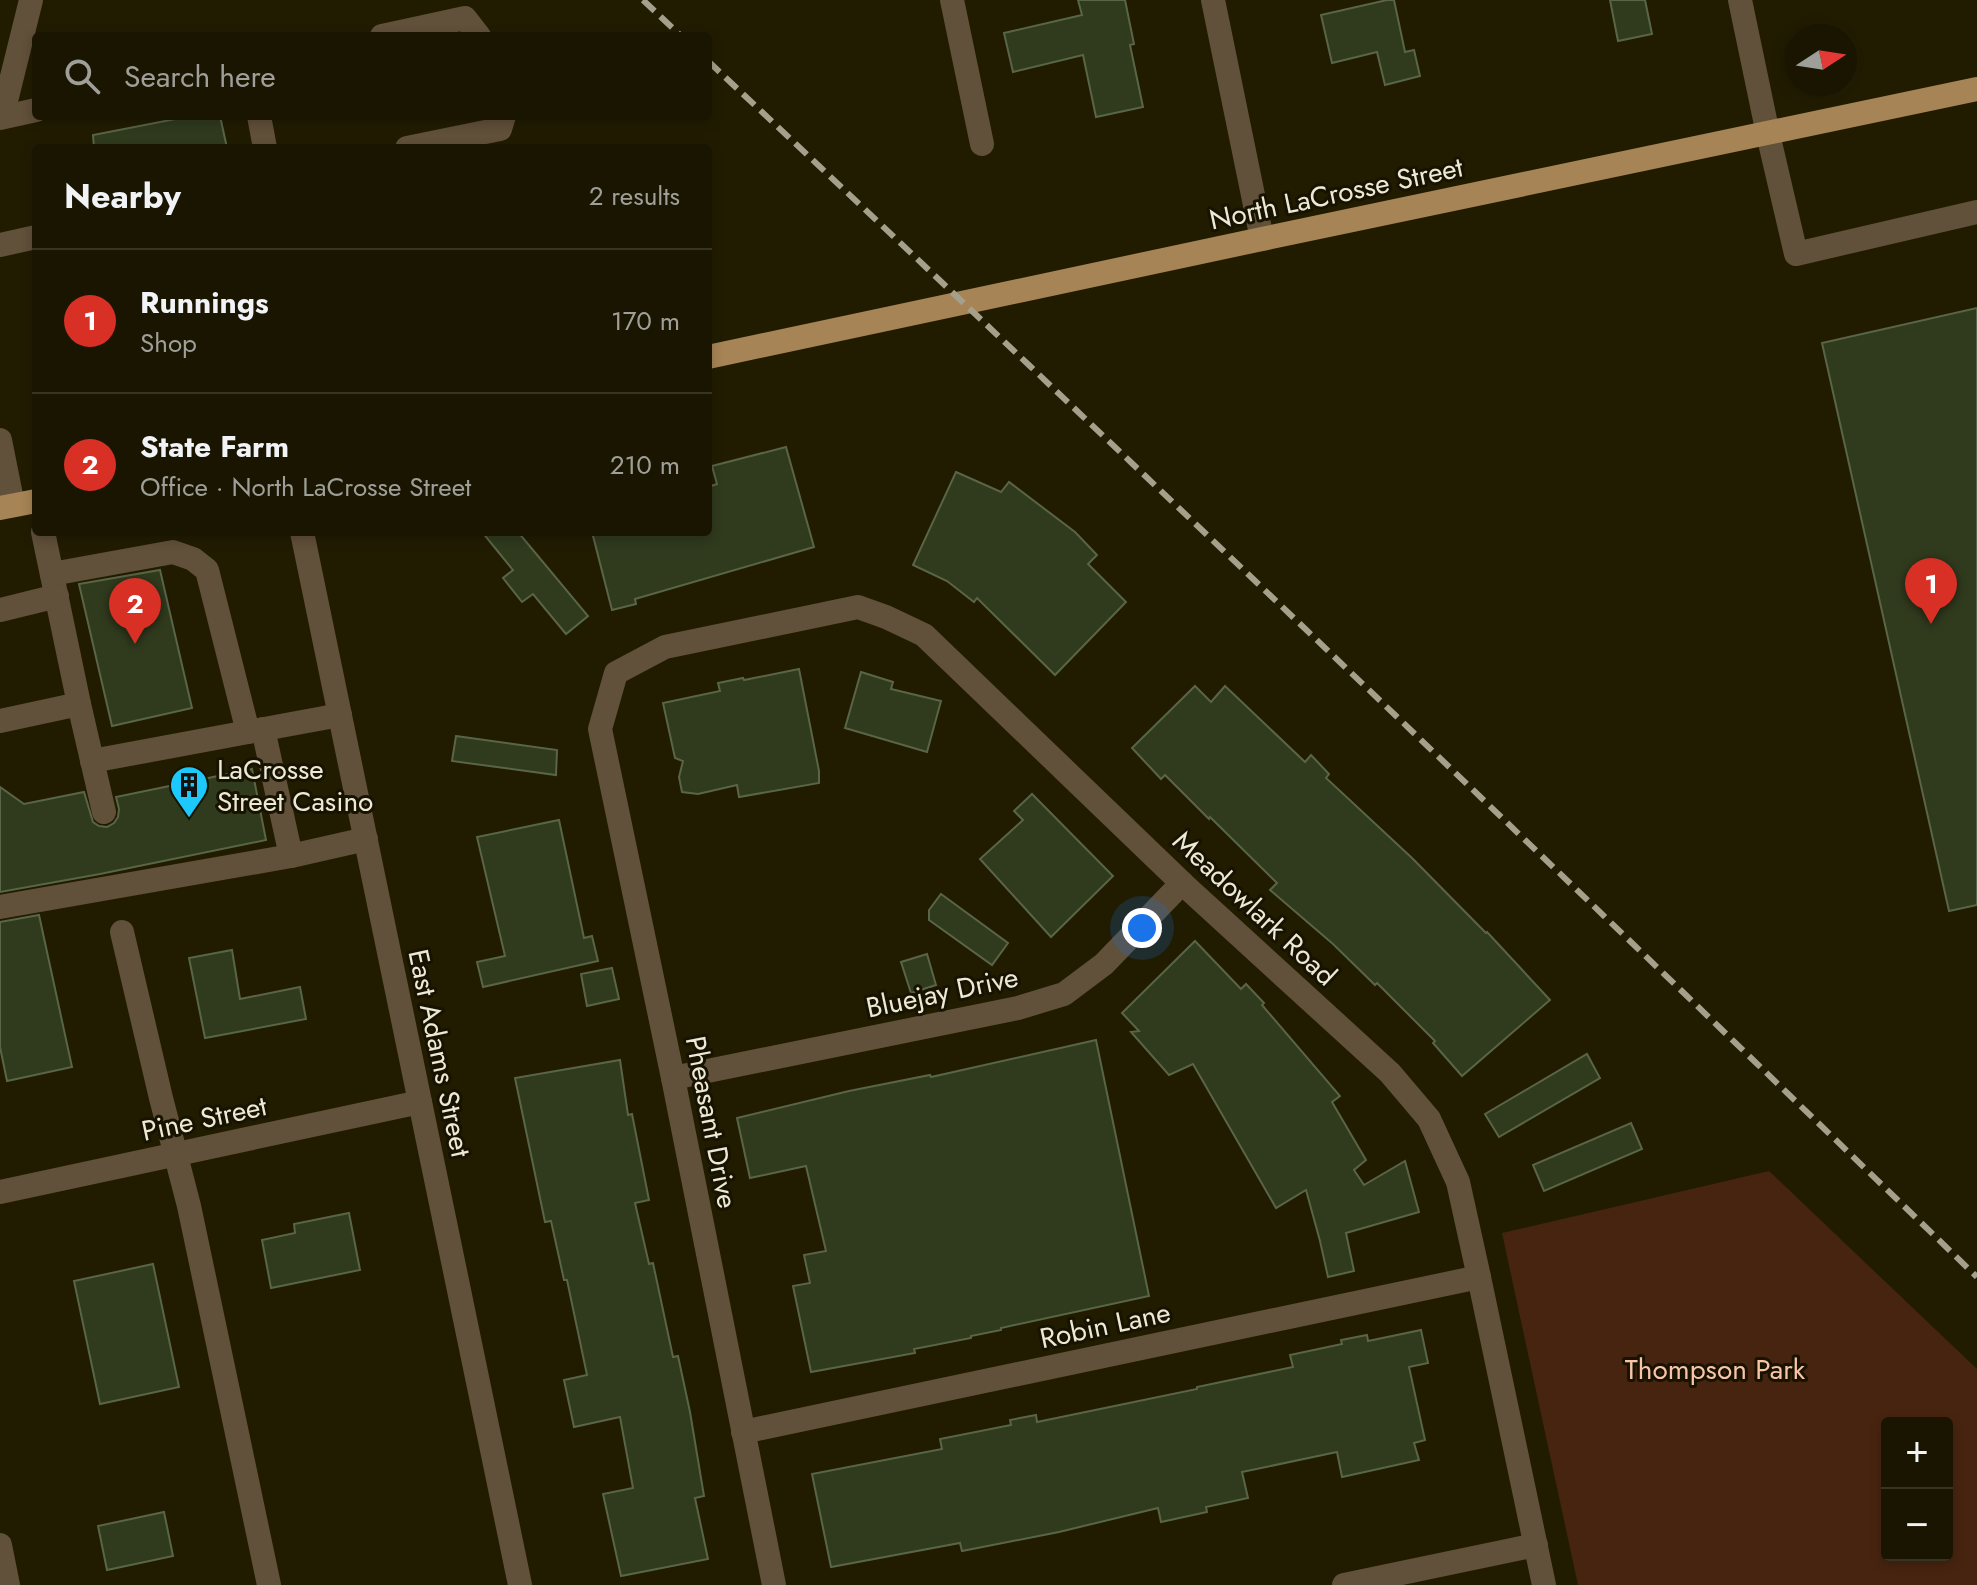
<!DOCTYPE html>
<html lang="en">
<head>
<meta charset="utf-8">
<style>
  :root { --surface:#191500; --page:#26220f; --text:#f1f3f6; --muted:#9f9f99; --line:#373422; --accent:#d93025 }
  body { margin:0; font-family:Jost,sans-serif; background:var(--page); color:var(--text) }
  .controls { position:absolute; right:24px; bottom:24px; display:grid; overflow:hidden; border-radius:8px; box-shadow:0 4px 12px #0003 }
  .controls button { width:72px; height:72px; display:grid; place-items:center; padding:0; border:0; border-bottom:2px solid var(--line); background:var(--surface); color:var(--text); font:40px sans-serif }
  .compass { position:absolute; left:1785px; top:24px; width:72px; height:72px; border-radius:50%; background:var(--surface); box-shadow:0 4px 12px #0003; rotate:78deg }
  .you { position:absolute; left:1142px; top:928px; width:28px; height:28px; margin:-20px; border:6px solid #fff; border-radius:50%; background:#1a73e8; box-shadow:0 0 0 12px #1a73e833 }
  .badge { display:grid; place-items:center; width:52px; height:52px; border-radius:50%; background:var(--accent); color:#fff; font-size:26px; font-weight:700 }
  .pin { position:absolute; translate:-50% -66px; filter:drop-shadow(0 2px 4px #0008) }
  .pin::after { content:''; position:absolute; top:42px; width:28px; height:24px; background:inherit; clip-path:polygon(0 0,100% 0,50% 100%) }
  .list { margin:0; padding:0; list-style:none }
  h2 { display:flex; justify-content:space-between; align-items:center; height:104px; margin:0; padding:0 32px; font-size:34px }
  h2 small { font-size:26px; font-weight:400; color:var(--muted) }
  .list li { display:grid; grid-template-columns:52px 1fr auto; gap:24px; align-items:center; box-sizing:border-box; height:144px; padding:0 32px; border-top:2px solid var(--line) }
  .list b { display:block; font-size:30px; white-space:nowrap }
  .list p { margin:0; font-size:26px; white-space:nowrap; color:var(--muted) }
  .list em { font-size:26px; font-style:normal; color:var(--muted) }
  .icon { flex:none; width:44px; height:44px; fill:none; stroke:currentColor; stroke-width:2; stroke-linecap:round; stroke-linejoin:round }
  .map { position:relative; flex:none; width:1977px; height:1585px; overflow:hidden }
  .search { position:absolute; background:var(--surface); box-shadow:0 4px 12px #0003; left:32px; top:32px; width:680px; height:88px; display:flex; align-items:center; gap:20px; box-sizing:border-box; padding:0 28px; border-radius:8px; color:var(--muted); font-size:30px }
  .panel { position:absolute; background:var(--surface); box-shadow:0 4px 12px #0003; left:32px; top:144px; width:680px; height:392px; border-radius:8px }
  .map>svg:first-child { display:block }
</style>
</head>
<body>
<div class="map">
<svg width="1977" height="1585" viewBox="0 0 1977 1585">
  <rect width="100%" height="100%" fill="#211c00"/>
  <path fill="#472410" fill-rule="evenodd" d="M1769 1171 1977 1369V1585H1578L1502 1233ZM1887 1423H1947V1555H1887Z"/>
  <g fill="#303a1d" stroke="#596546" stroke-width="2">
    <path d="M1078 0H1125L1134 44 1130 45 1143 107 1096 117 1083 55 1013 72 1004 33 1082 15Z"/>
    <path d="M1387 0H1394L1405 52 1414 50 1420 76 1385 85 1377 52 1332 63 1321 15Z"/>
    <path d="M1610 0H1645L1652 34 1618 41Z"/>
    <path d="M191 116H220L227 148H94L93 135Z"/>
    <path d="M1977 308V905L1949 911 1822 343Z"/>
    <path d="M786 447 814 547 635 599 636 604 612 610 592 532H708V487L717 484 712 466Z"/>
    <path d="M956 472 1001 492 1009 482 1075 532 1097 555 1088 564 1126 602 1055 675 977 598 974 602 947 581 913 565Z"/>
    <path d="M482 532H518L588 616 566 634 533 594 522 602 503 578 513 570Z"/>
    <path d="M160 570 192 708 112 726 79 584Z"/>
    <path d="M799 669 819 771V783L739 797 737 785 698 794 682 792 679 777 683 761 675 758 663 703 720 691 718 683 743 678 744 680Z"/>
    <path d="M861 672 893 682 891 689 941 701 927 752 845 728Z"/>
    <path d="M1195 686 1211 702 1225 686 1305 762 1311 755 1329 774 1326 778 1412 858 1486 933 1487 932 1550 1000 1462 1076 1433 1043 1435 1041 1377 983 1375 985 1333 944 1270 890 1277 883 1210 817 1209 819 1165 775 1161 779 1132 748Z"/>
    <path d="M456 736 557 750 556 775 452 761Z"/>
    <path d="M252 769 266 840 100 874 0 892V787L24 804 84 792 93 822 99 826 107 827 114 823 118 817 119 809 116 797Z"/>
    <path d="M1032 794 1113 876 1051 937 980 859 1023 820 1014 811Z"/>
    <path d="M559 820 584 938 592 936 598 961 483 987 477 962 505 956 477 837Z"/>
    <path d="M941 894 1008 943 992 965 929 920V910Z"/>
    <path d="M39 915 72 1067 7 1081 0 1047V922Z"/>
    <path d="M1195 941 1241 989 1246 984 1264 1003 1262 1005 1340 1096 1332 1102 1366 1160 1354 1170 1364 1185 1405 1161 1419 1212 1346 1233 1354 1271 1328 1277 1320 1241 1306 1190 1276 1208 1193 1064 1169 1075 1131 1032 1139 1031 1122 1013Z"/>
    <path d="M232 950 240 999 300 987 306 1019 205 1038 189 958Z"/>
    <path d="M927 954 936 985 911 993 901 962Z"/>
    <path d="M612 968 619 999 587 1006 581 974Z"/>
    <path d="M1096 1040 1149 1296 1001 1328V1330L971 1336V1338L914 1349 915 1353 811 1372 793 1286 810 1283 804 1255 826 1251 806 1166 750 1178 737 1118 849 1091 930 1075 931 1077Z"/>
    <path d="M1587 1054 1600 1078 1499 1137 1485 1114Z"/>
    <path d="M620 1060 628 1115 632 1114 649 1200 635 1203 649 1264 653 1263 673 1357 678 1356 690 1412 704 1496 695 1498 708 1559 621 1576 603 1494 633 1488 620 1417 574 1427 564 1380 587 1375 567 1280H564L551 1221 545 1222 515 1078Z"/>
    <path d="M1631 1123 1642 1149 1544 1191 1533 1165Z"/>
    <path d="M349 1213 360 1270 271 1288 262 1240 295 1233 294 1224Z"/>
    <path d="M153 1264 179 1387 100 1404 74 1281Z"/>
    <path d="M1421 1330 1428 1363 1409 1367 1425 1440 1414 1443 1419 1460 1342 1477 1337 1452 1242 1472 1248 1498 1206 1507 1207 1512 1161 1522 1158 1508 1059 1532 962 1551 960 1543 831 1567 812 1474 942 1449 940 1439 1011 1425 1010 1420 1036 1415 1037 1422 1197 1389V1387L1293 1367 1290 1355 1342 1344 1341 1340 1367 1335 1368 1341Z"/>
    <path d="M164 1512 173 1556 107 1570 98 1526Z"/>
  </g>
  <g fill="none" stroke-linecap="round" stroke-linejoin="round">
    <g stroke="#61503a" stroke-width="24">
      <path d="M952 0 982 144"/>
      <path d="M1213 0 1262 239"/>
      <path d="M1740 0 1768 134 1796 254 1977 212"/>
      <path d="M382 36 465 18 479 36"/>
      <path d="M259 116 265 148"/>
      <path d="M2 117 31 0"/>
      <path d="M0 118 36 110"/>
      <path d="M407 148 500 129 504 116"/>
      <path d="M0 245 36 237"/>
      <path d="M0 440 13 505"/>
      <path d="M43 532 79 704 104 812"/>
      <path d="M302 532 520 1585"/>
      <path d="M52 574 173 552 193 559 207 570 248 732 340 715"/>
      <path d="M0 610 57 596"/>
      <path d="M0 721 79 704"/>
      <path d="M263 729 291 856 366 839"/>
      <path d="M92 761 248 732"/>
      <path d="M0 907 291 856"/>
      <path d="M122 932 161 1098 189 1206 269 1585"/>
      <path d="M673 1078 1018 1008 1064 994 1104 964 1182 883"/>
      <path d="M0 1192 420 1102"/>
      <path d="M743 1432 1479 1277"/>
      <path d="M0 1545 8 1585"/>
      <path d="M774 1585 673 1078 600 729 616 673 665 647 858 607 886 617 924 635 1182 883 1390 1073 1429 1119 1458 1182 1479 1277 1544 1585"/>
      <path d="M1344 1585 1536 1545"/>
    </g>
    <g stroke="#a78455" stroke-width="24">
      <path d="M708 357 1262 239 1977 89"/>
      <path d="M0 508 36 501"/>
    </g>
    <g stroke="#a4a08b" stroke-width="6" stroke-dasharray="16 8" stroke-linecap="butt">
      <path d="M643 0 681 36"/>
      <path d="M708 61C1134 463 1557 869 1977 1277"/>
    </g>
  </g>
  <defs>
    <symbol id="building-pin" viewBox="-11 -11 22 30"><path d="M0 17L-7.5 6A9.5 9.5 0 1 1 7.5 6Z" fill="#1dc9fc" stroke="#171300"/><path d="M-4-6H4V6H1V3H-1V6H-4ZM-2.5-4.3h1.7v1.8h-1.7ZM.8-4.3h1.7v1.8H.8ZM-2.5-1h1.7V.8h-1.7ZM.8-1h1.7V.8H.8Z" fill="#111"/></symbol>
  </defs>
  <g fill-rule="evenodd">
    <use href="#building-pin" x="167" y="763" width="44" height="60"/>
  </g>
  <g text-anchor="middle" stroke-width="6" stroke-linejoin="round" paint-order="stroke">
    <g font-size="28" fill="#ece9d7" stroke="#171300">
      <text transform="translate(1336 193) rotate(-12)" y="10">North LaCrosse Street</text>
      <text transform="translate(1255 908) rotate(43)" y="10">Meadowlark Road</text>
      <text transform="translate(942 992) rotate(-12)" y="10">Bluejay Drive</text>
      <text transform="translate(440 1053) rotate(78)" y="10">East Adams Street</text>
      <text transform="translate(204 1118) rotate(-12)" y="10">Pine Street</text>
      <text transform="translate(712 1122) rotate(79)" y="10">Pheasant Drive</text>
      <text transform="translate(1105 1325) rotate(-12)" y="10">Robin Lane</text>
    </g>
    <g font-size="28" fill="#ece9d7" stroke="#171300" text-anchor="start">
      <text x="217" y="779">LaCrosse<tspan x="217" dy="32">Street Casino</tspan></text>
    </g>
    <g font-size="28" fill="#f8c3a7" stroke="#171300">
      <text x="1715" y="1379">Thompson Park</text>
    </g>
  </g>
</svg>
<div class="controls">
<button>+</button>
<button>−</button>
</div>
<svg class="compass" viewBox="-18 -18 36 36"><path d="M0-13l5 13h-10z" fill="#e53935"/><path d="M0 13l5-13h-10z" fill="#9f9f99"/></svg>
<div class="you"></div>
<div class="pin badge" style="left:1931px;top:624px">1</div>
<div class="pin badge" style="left:135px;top:644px">2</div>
<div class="search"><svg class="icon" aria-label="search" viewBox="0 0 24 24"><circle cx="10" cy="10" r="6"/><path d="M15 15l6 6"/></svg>Search here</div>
<section class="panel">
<h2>Nearby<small>2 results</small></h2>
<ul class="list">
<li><span class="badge">1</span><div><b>Runnings</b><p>Shop</p></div><em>170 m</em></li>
<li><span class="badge">2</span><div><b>State Farm</b><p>Office · North LaCrosse Street</p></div><em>210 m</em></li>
</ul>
</section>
</div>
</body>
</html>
